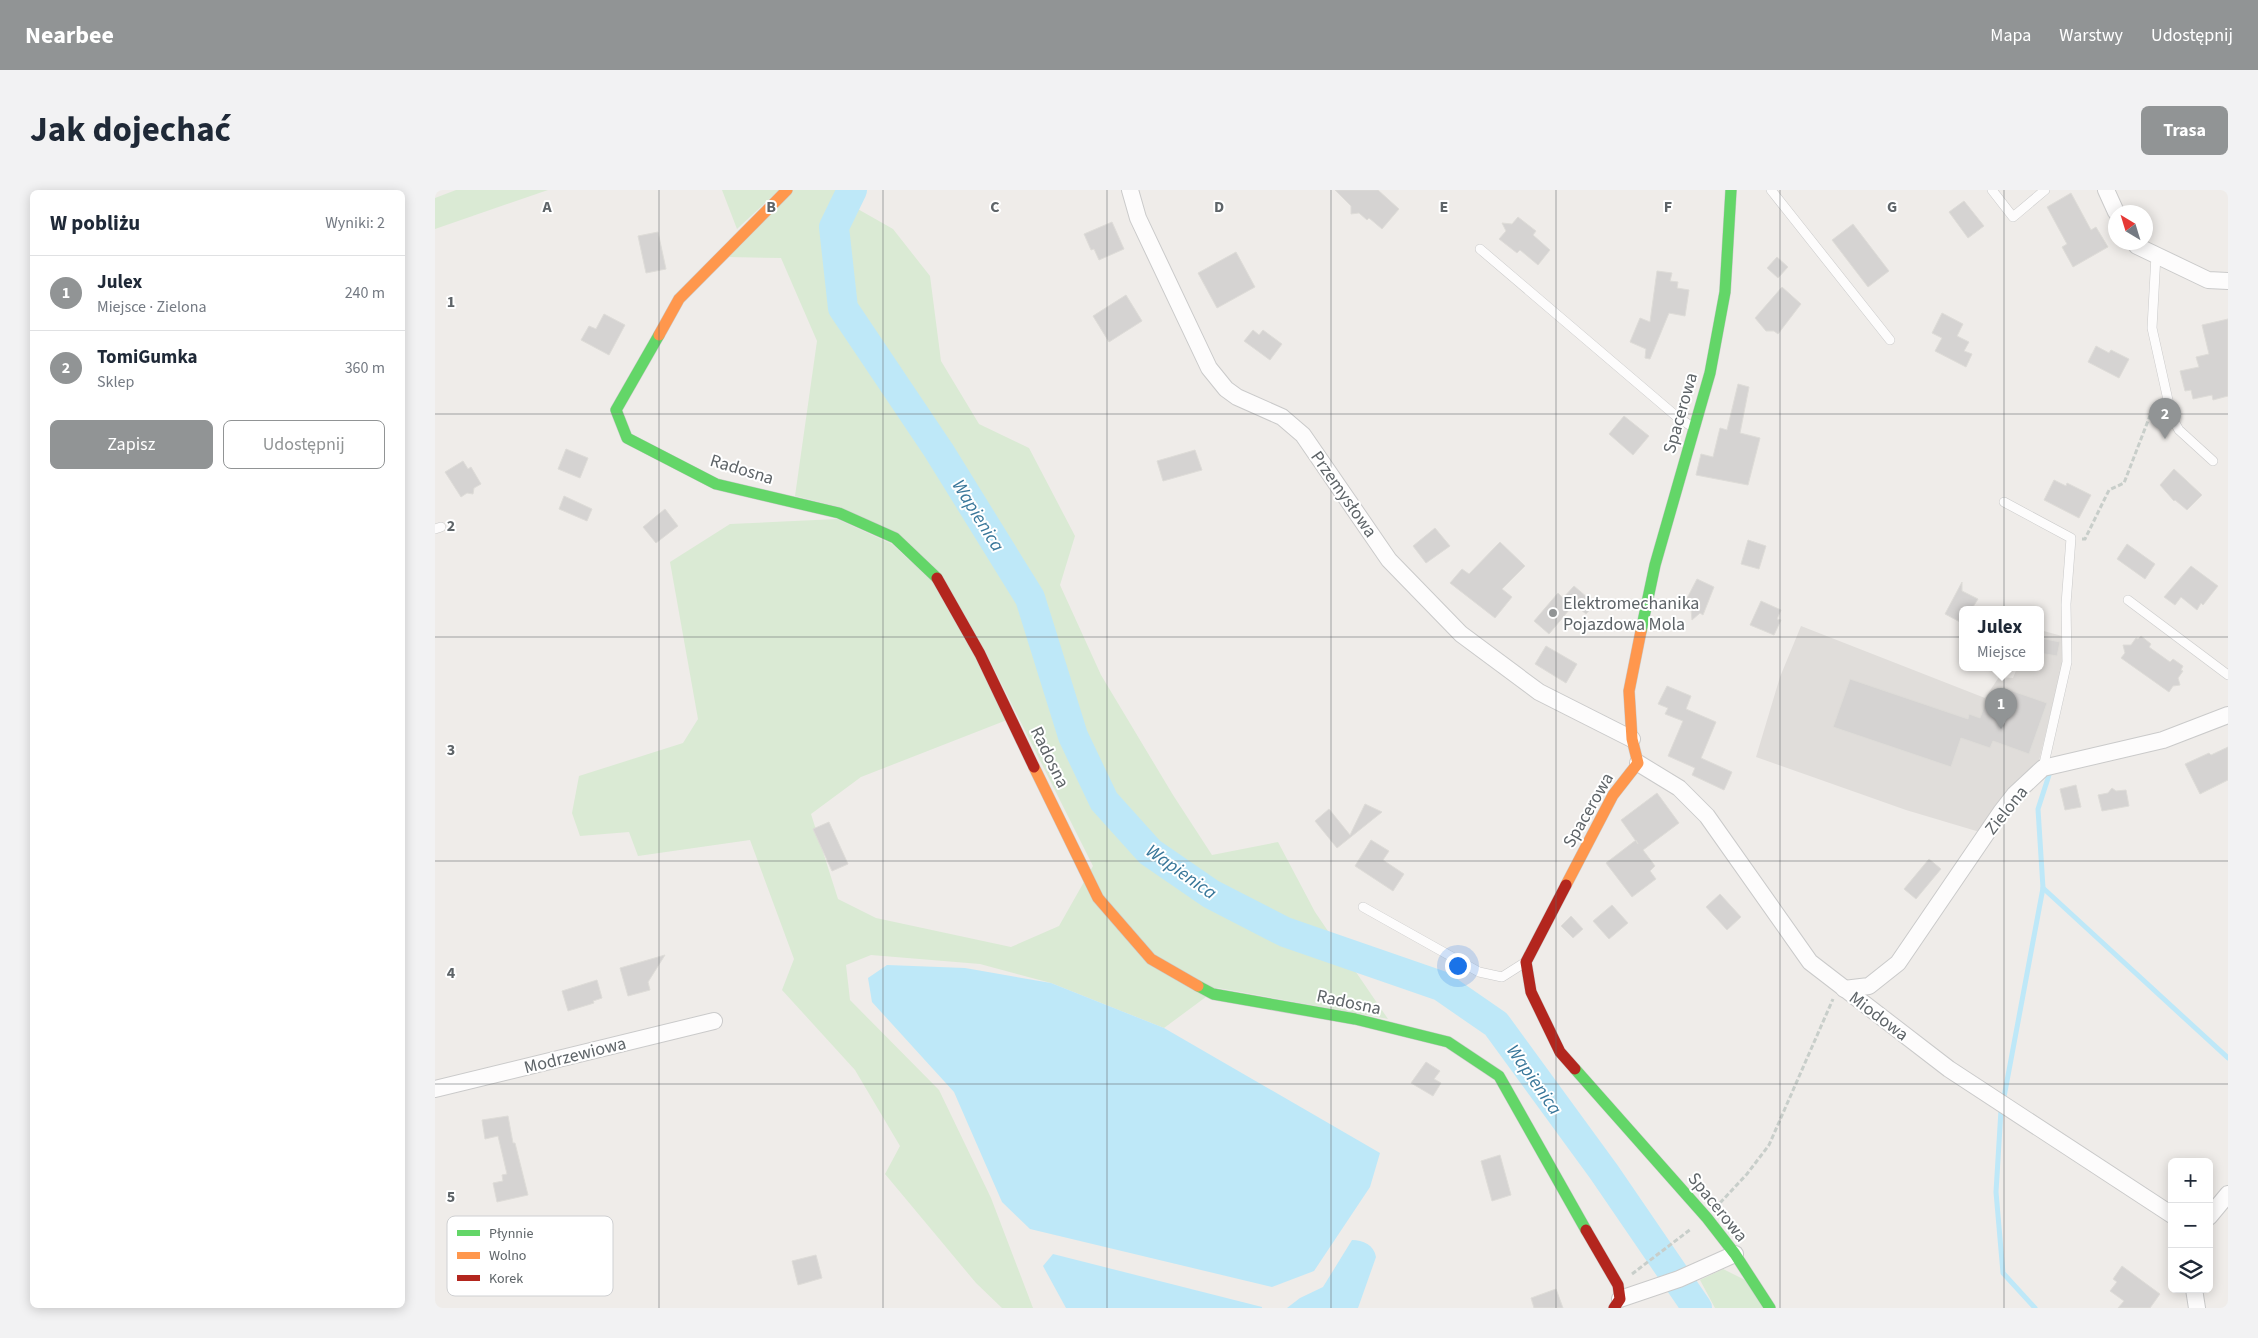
<!DOCTYPE html>
<html lang="pl">
<head>
<meta charset="utf-8">
<style>
  :root { --surface:#fff; --page:#f2f2f3; --text:#1f2937; --muted:#747a83; --line:#e0e1e3; --accent:#919495 }
  body { margin:0; font-family:"Source Sans 3",sans-serif; background:var(--page); color:var(--text) }
  .controls { position:absolute; right:15px; bottom:15px; display:grid; overflow:hidden; border-radius:8px; box-shadow:0 2px 12px #0003 }
  .controls button { width:45px; height:45px; display:grid; place-items:center; padding:0; border:0; border-bottom:1px solid var(--line); background:var(--surface); color:var(--text); font:25px sans-serif }
  .compass { position:absolute; left:1673px; top:15px; width:45px; height:45px; border-radius:50%; background:var(--surface); box-shadow:0 2px 12px #0003; rotate:322deg }
  .you { position:absolute; left:1022px; top:775px; width:18px; height:18px; margin:-12px; border:4px solid #fff; border-radius:50%; background:#1a73e8; box-shadow:0 0 0 8px #1a73e833 }
  .badge { display:grid; place-items:center; width:32px; height:32px; border-radius:50%; background:var(--accent); color:#fff; font-size:16px; font-weight:700 }
  .pin { position:absolute; translate:-50% -41px; filter:drop-shadow(0 1px 2px #0008) }
  .pin::after { content:''; position:absolute; top:26px; width:18px; height:15px; background:inherit; clip-path:polygon(0 0,100% 0,50% 100%) }
  .popup { position:absolute; left:1524px; top:416px; width:85px; height:65px; box-sizing:border-box; display:grid; place-content:center; border-radius:8px; background:var(--surface); filter:drop-shadow(0 1px 4px #0005); font-size:16px; white-space:nowrap; color:var(--muted) }
  .popup b { font-size:19px; color:var(--text) }
  .popup::after { content:''; position:absolute; left:50%; top:100%; margin-left:-10px; border:10px solid transparent; border-top-color:var(--surface) }
  .list { margin:0; padding:0; list-style:none }
  h2 { display:flex; justify-content:space-between; align-items:center; height:65px; margin:0; padding:0 20px; font-size:21px }
  h2 small { font-size:16px; font-weight:400; color:var(--muted) }
  .list li { display:grid; grid-template-columns:32px 1fr auto; gap:15px; align-items:center; box-sizing:border-box; height:75px; padding:0 20px; border-top:1px solid var(--line) }
  .list b { display:block; font-size:19px; white-space:nowrap }
  .list p { margin:0; font-size:16px; white-space:nowrap; color:var(--muted) }
  .list em { font-size:16px; font-style:normal; color:var(--muted) }
  .actions { display:flex; gap:10px; padding:15px 20px }
  .actions a { flex:1; padding:11px 0; border:1px solid var(--accent); border-radius:8px; text-align:center; font-size:18px; color:var(--accent) }
  .actions .main { background:var(--accent); color:#fff }
  .icon { flex:none; width:28px; height:28px; fill:none; stroke:currentColor; stroke-width:2; stroke-linecap:round; stroke-linejoin:round }
  .map { position:relative; flex:none; width:1793px; height:1118px; overflow:hidden; border-radius:8px }
  header { display:flex; align-items:center; gap:30px; box-sizing:border-box; height:70px; padding:0 25px; background:var(--accent); color:#fff }
  header strong { font-size:24px }
  nav { display:flex; gap:28px; margin-inline-start:auto; font-size:18px }
  .intro { display:flex; align-items:center; justify-content:space-between; box-sizing:border-box; height:120px; padding:0 30px }
  h1 { margin:0; font-size:35px }
  .button { padding:12px 22px; border-radius:8px; background:var(--accent); color:#fff; font-size:18px; font-weight:700 }
  main { display:flex; gap:30px; padding:0 30px }
  aside { flex:1; background:var(--surface); border-radius:8px; box-shadow:0 2px 12px #0003 }
  .map>svg:first-child { display:block }
</style>
</head>
<body>
<header>
<strong>Nearbee</strong>
<nav><a>Mapa</a><a>Warstwy</a><a>Udostępnij</a></nav>
</header>
<div class="intro"><h1>Jak dojechać</h1><a class="button">Trasa</a></div>
<main>
<aside>
<h2>W pobliżu<small>Wyniki: 2</small></h2>
<ul class="list">
<li><span class="badge">1</span><div><b>Julex</b><p>Miejsce · Zielona</p></div><em>240 m</em></li>
<li><span class="badge">2</span><div><b>TomiGumka</b><p>Sklep</p></div><em>360 m</em></li>
</ul>
<div class="actions"><a class="main">Zapisz</a><a>Udostępnij</a></div>
</aside>
<div class="map">
<svg width="1793" height="1118" viewBox="0 0 1793 1118">
  <rect width="100%" height="100%" fill="#efece9"/>
  <path fill="#e0ddda" d="M1366 436 1550 508 1564 487 1578 488 1582 478H1605V440L1627 446 1628 472 1603 575 1548 643 1471 620 1321 567 1345 487Z"/>
  <g fill="#daead4">
    <path d="M21 0H113L0 39V8Z"/>
    <path d="M287 0H344L302 39Z"/>
    <path d="M358 0H431L421 18 458 39 495 86 506 171 544 234 594 258 640 346 625 395 666 485 738 605 777 665 843 652 880 722 953 829 783 798 729 838 616 793 545 774 436 765 411 775 415 810 504 900 556 1008 598 1118H567L541 1093 450 984 465 956 420 880 347 800 359 769 315 650 203 666 194 642 145 646 137 623 144 586 248 553 263 529 235 372 295 334 402 329 457 354 498 392 540 466 572 530 426 587 376 624 403 709 441 728 576 757 624 736 658 676 551 463 506 387 463 345 404 317 360 306 382 151 346 68 294 67 328 28Z"/>
    <path d="M1288 1079 1312 1091 1330 1118H1280L1265 1090Z"/>
  </g>
  <g fill="#bee8f8">
    <path d="M452 775 530 778 616 793 729 838 945 963 935 997 879 1081 837 1097 595 1039 567 1012 519 902 437 812 433 788Z"/>
    <path d="M917 1050C928 1050 939 1055 941 1067L923 1118H852L865 1108 888 1097Z"/>
    <path d="M618 1064 827 1117V1118H631L608 1076Z"/>
  </g>
  <g fill="none" stroke-linecap="round" stroke-linejoin="round">
    <g stroke="#bee8f8" stroke-width="5">
      <path d="M1608 698 1793 868"/>
      <path d="M1569 907 1608 698 1603 619 1614 585"/>
      <path d="M1566 920 1561 1002 1568 1083 1600 1118"/>
    </g>
    <path stroke="#bee8f8" stroke-width="30" d="M417 0 399 37 408 118 504 261 595 408 638 546 669 611 715 662 776 704 850 742 1006 796 1061 834 1169 982 1262 1118"/>
  </g>
  <g fill="#d5d3d2" stroke="#dedcd8">
    <path d="M900 0H943L964 19 947 39 934 28 932 30 924 23 916 24V16Z"/>
    <path d="M1636 3 1656 40 1661 37 1673 57 1638 77 1627 57 1632 54 1612 17Z"/>
    <path d="M1529 11 1549 36 1533 48 1514 22Z"/>
    <path d="M1083 27 1101 41 1098 45 1115 60 1103 75 1085 60 1082 63 1064 49 1071 41 1067 33 1077 34Z"/>
    <path d="M677 32 689 59 664 70 659 59 656 60 649 44Z"/>
    <path d="M1418 34 1454 81 1433 97 1397 50Z"/>
    <path d="M223 42 231 79 211 83 203 46Z"/>
    <path d="M801 62 820 97 782 118 763 83Z"/>
    <path d="M1342 67 1353 77 1343 88 1332 78Z"/>
    <path d="M1222 81 1237 83 1235 91 1243 92 1242 98 1254 100 1250 126 1234 123 1215 169 1210 168 1211 159 1195 152 1205 128 1215 132Z"/>
    <path d="M1347 97 1366 114 1343 144 1339 141H1331L1320 128Z"/>
    <path d="M691 105 707 131 674 152 658 126Z"/>
    <path d="M1507 123 1528 134 1522 146 1534 152 1529 161 1537 164 1531 177 1500 161 1507 148 1497 143Z"/>
    <path d="M169 124 190 135 174 165 146 150 154 136 161 139Z"/>
    <path d="M1793 129V206L1778 210 1777 205 1758 209 1756 200 1750 201 1745 181 1764 177 1761 167 1774 164 1767 135Z"/>
    <path d="M818 140 824 145 828 140 847 154 835 170 809 151Z"/>
    <path d="M1661 156 1674 163 1676 160 1694 169 1684 188 1653 172Z"/>
    <path d="M1303 194 1314 197 1305 243 1325 248 1313 295 1261 285 1266 264 1278 267 1285 238 1292 240Z"/>
    <path d="M1189 226 1214 246 1198 265 1174 244Z"/>
    <path d="M131 259 153 268 145 288 123 279Z"/>
    <path d="M760 260 767 280 728 291 722 271Z"/>
    <path d="M28 271 33 279 36 277 46 294 39 298 38 304 32 303 26 307 10 282Z"/>
    <path d="M1739 279 1767 305 1752 320 1740 310 1739 311 1725 295Z"/>
    <path d="M1619 290 1631 296 1632 293 1656 305 1644 328 1609 310Z"/>
    <path d="M129 306 157 319 152 331 124 319Z"/>
    <path d="M230 319 243 336 221 353 208 337Z"/>
    <path d="M1000 338 1015 356 991 373 978 356Z"/>
    <path d="M1313 350 1331 356 1324 379 1306 374Z"/>
    <path d="M1065 352 1090 376 1067 399 1077 407 1060 428 1015 393 1027 379 1034 384Z"/>
    <path d="M1692 354 1720 374 1710 389 1682 369Z"/>
    <path d="M1756 376 1783 396 1768 415 1766 413 1762 420 1746 407 1740 415 1729 407Z"/>
    <path d="M1262 389 1279 397 1268 425 1265 423 1257 430 1256 419 1248 416Z"/>
    <path d="M1527 392V401L1543 409 1536 420H1527V433L1510 424Z"/>
    <path d="M1139 396 1160 414 1151 424 1139 414 1114 444 1099 431 1123 403 1128 408Z"/>
    <path d="M1326 411 1346 420 1342 429 1346 430 1339 445 1315 435Z"/>
    <path d="M1706 446 1716 454 1714 457 1735 472 1738 469 1748 476 1746 480 1748 481 1743 488 1745 495 1738 496 1734 502 1686 468 1690 463 1688 455H1696L1701 448 1703 449Z"/>
    <path d="M1605 448 1625 452 1622 466 1605 463Z"/>
    <path d="M1111 456 1142 474 1131 493 1100 474Z"/>
    <path d="M1415 489 1533 529 1534 524 1545 528 1550 514 1559 518 1566 497 1612 513 1594 564 1558 551 1555 558 1526 548 1516 577 1398 537Z"/>
    <path d="M1232 496 1256 506 1251 519 1281 532 1266 568 1297 582 1289 600 1257 585 1260 578 1233 566 1248 531 1230 524 1233 518 1223 514Z"/>
    <path d="M1793 557V590L1765 604 1750 574 1774 563 1776 565Z"/>
    <path d="M1641 595 1646 617 1630 620 1625 599Z"/>
    <path d="M1677 598 1681 601 1691 600 1694 616 1667 621 1663 605 1673 603Z"/>
    <path d="M1222 603 1244 633 1208 660 1220 676 1215 681 1221 689 1197 707 1171 673 1201 650 1203 654 1186 630Z"/>
    <path d="M930 614 947 622 902 658 880 631 894 619 915 645Z"/>
    <path d="M394 632 413 674 397 681 378 639Z"/>
    <path d="M936 650 954 661 948 670 969 684 958 701 920 676Z"/>
    <path d="M1494 669 1506 679 1481 709 1469 699Z"/>
    <path d="M1285 704 1306 727 1292 740 1271 717Z"/>
    <path d="M1177 715 1193 733 1174 749 1158 731Z"/>
    <path d="M1136 726 1148 739 1138 748 1126 736Z"/>
    <path d="M230 765 213 792 215 800 193 806 185 778Z"/>
    <path d="M162 790 167 808 158 811 159 813 133 821 127 801Z"/>
    <path d="M991 872 1005 881 999 889 1006 893 998 906 976 893Z"/>
    <path d="M73 926 78 953H80L93 1005 62 1012 58 993 68 991 67 985 72 984 63 946 50 949 47 930Z"/>
    <path d="M1065 965 1076 1005 1057 1011 1046 971Z"/>
    <path d="M381 1065 387 1088 363 1095 357 1071Z"/>
    <path d="M1687 1076 1725 1104 1715 1118H1683L1689 1111 1675 1101 1682 1092 1678 1089Z"/>
    <path d="M1121 1099 1128 1118H1099L1096 1108Z"/>
  </g>
  <g fill="none" stroke-linecap="round" stroke-linejoin="round">
    <defs>
      <g id="lane">
        <path d="M1336 0 1455 150"/>
        <path d="M1557 0 1578 27 1610 0"/>
        <path d="M1045 59 1241 226 1259 238"/>
        <path d="M1721 65 1717 138 1737 228 1744 240 1778 271"/>
        <path d="M1569 312 1636 348 1631 414 1632 472 1608 578"/>
        <path d="M0 339 6 337"/>
        <path d="M1693 410 1793 485"/>
        <path d="M928 717 1044 782 1067 787 1089 773"/>
      </g>
      <g id="street">
        <path d="M695 0 703 28 774 178 791 199 802 207 847 227 868 245 954 370 1026 444 1104 502 1197 549"/>
        <path d="M1671 0 1681 22"/>
        <path d="M1699 52 1702 56 1773 90 1793 91"/>
        <path d="M1203 573 1244 598 1272 626 1375 772 1514 879 1737 1025"/>
        <path d="M1409 799 1434 796 1463 773 1566 622 1580 604 1608 578 1728 550 1793 525"/>
        <path d="M0 899 279 831"/>
        <path d="M1774 1027 1793 1004"/>
        <path d="M1759 1099 1762 1118"/>
        <path d="M1185 1109 1244 1089 1300 1064"/>
      </g>
      <g id="fast">
        <path d="M224 145 181 220 192 248 281 294 404 323 460 348 502 388"/>
        <path d="M1206 441 1220 375 1275 183 1290 102 1296 0"/>
        <path d="M763 796 778 804 920 829 1013 852 1064 886 1151 1040"/>
        <path d="M1140 879 1272 1028 1300 1064 1335 1118"/>
      </g>
      <g id="slow">
        <path d="M224 145 244 109 352 0"/>
        <path d="M599 577 663 708 716 769 763 796"/>
        <path d="M1131 695 1178 605 1203 573 1197 549 1194 501 1206 441"/>
      </g>
      <g id="jam">
        <path d="M502 388 545 464 599 577"/>
        <path d="M1131 695 1091 772 1096 802 1125 862 1140 879"/>
        <path d="M1151 1040 1183 1095 1185 1109 1179 1118"/>
      </g>
    </defs>
    <use href="#lane" stroke="#cacaca" stroke-width="10"/>
    <use href="#street" stroke="#cacaca" stroke-width="18"/>
    <use href="#fast" stroke="#cacaca" stroke-width="12"/>
    <use href="#slow" stroke="#cacaca" stroke-width="12"/>
    <use href="#jam" stroke="#cacaca" stroke-width="12"/>
    <g stroke="#c8ceca" stroke-width="3" stroke-dasharray="5 2.5" stroke-linecap="butt">
      <path d="M1647 349H1650L1674 300 1689 293 1716 223 1724 221"/>
      <path d="M1285 1013 1312 984 1334 955 1398 809"/>
      <path d="M1197 1084 1256 1039"/>
    </g>
    <use href="#lane" stroke="#fdfcfc" stroke-width="9"/>
    <use href="#street" stroke="#fdfcfc" stroke-width="16"/>
    <use href="#fast" stroke="#63d668" stroke-width="11"/>
    <use href="#slow" stroke="#ff974d" stroke-width="11"/>
    <use href="#jam" stroke="#b3261e" stroke-width="11"/>
  </g>
  <path fill="none" stroke="#5e6468" stroke-width="1" stroke-opacity="0.55" d="M224 0V1118M448 0V1118M672 0V1118M896 0V1118M1121 0V1118M1345 0V1118M1569 0V1118M0 224H1793M0 447H1793M0 671H1793M0 894H1793"/>
  <circle fill="#919495" stroke="#fff" stroke-width="2" cx="1118" cy="423" r="5"/>
  <g text-anchor="middle" stroke-width="4" stroke-linejoin="round" paint-order="stroke">
    <g font-size="18" fill="#5e6468" stroke="#fff">
      <text transform="translate(1245 223) rotate(-74)" y="6">Spacerowa</text>
      <text transform="translate(307 279) rotate(17)" y="6">Radosna</text>
      <text transform="translate(909 304) rotate(55)" y="6">Przemysłowa</text>
      <text transform="translate(615 567) rotate(64)" y="6">Radosna</text>
      <text transform="translate(1153 620) rotate(-60)" y="6">Spacerowa</text>
      <text transform="translate(1571 620) rotate(-51)" y="6">Zielona</text>
      <text transform="translate(914 812) rotate(12)" y="6">Radosna</text>
      <text transform="translate(1444 826) rotate(37)" y="6">Miodowa</text>
      <text transform="translate(140 865) rotate(-14)" y="6">Modrzewiowa</text>
      <text transform="translate(1283 1017) rotate(51)" y="6">Spacerowa</text>
    </g>
    <g font-size="18" fill="#5e6468" stroke="#fff" text-anchor="start">
      <text x="1128" y="419">Elektromechanika<tspan x="1128" dy="21">Pojazdowa Mola</tspan></text>
    </g>
    <g font-size="19" font-style="italic" fill="#39779a" stroke="#fff">
      <text transform="translate(544 325) rotate(58)" y="7">Wapienica</text>
      <text transform="translate(747 681) rotate(35)" y="7">Wapienica</text>
      <text transform="translate(1100 889) rotate(55)" y="7">Wapienica</text>
    </g>
  </g>
  <rect x="12" y="1026" width="166" height="80" rx="8" fill="#fff" stroke="#cfd0d2" stroke-width="1"/>
  <rect x="22" y="1040" width="23" height="6" fill="#63d668"/>
  <rect x="22" y="1062" width="23" height="7" fill="#ff974d"/>
  <rect x="22" y="1085" width="23" height="6" fill="#b3261e"/>
  <g font-size="14" fill="#5e6468">
    <text x="54" y="1048">Płynnie</text>
    <text x="54" y="1070">Wolno</text>
    <text x="54" y="1093">Korek</text>
  </g>
  <g font-size="16" text-anchor="middle" font-weight="bold" fill="#5e6468" stroke="#fff" stroke-width="4" stroke-linejoin="round" paint-order="stroke">
    <text x="112" y="22">A</text>
    <text x="336" y="22">B</text>
    <text x="560" y="22">C</text>
    <text x="784" y="22">D</text>
    <text x="1009" y="22">E</text>
    <text x="1233" y="22">F</text>
    <text x="1457" y="22">G</text>
    <text x="16" y="117">1</text>
    <text x="16" y="341">2</text>
    <text x="16" y="565">3</text>
    <text x="16" y="788">4</text>
    <text x="16" y="1012">5</text>
  </g>
</svg>
<div class="controls">
<button>+</button>
<button>−</button>
<button><svg class="icon" aria-label="layers" viewBox="0 0 24 24"><path d="M12 4l9 5-9 5-9-5zM3 14l9 5 9-5"/></svg></button>
</div>
<svg class="compass" viewBox="-18 -18 36 36"><path d="M0-13l5 13h-10z" fill="#e53935"/><path d="M0 13l5-13h-10z" fill="#747a83"/></svg>
<div class="you"></div>
<div class="pin badge" style="left:1566px;top:539px">1</div>
<div class="popup"><b>Julex</b>Miejsce</div>
<div class="pin badge" style="left:1730px;top:249px">2</div>
</div>
</main>
</body>
</html>
